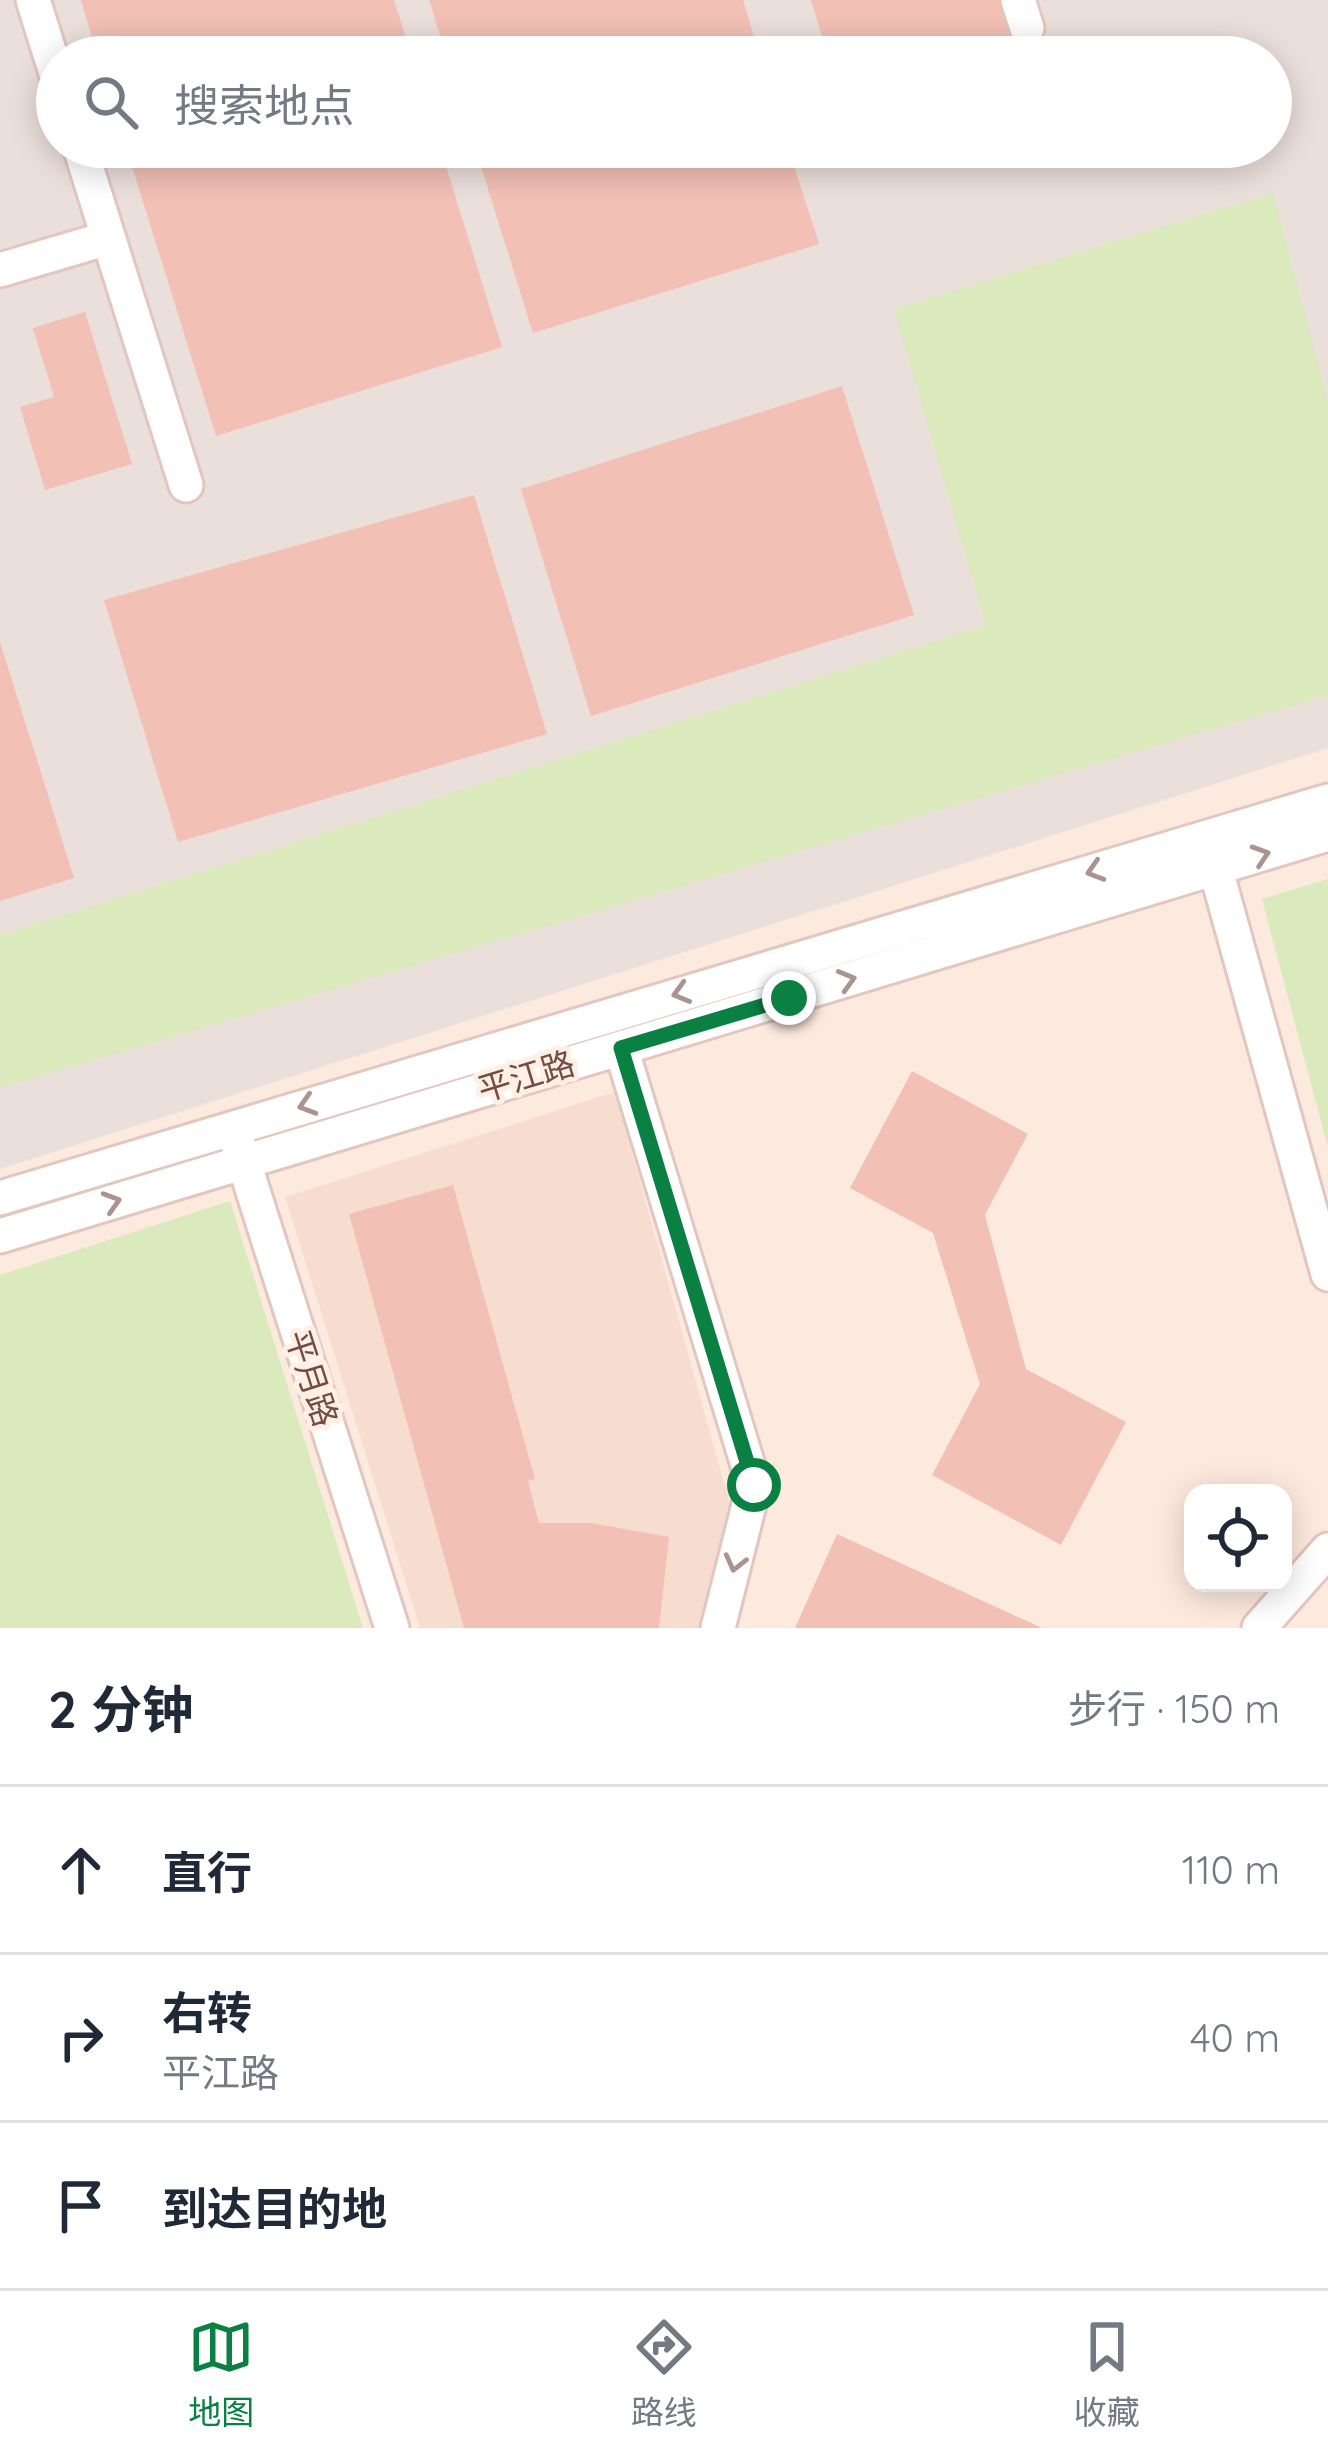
<!DOCTYPE html>
<html lang="zh">
<head>
<meta charset="utf-8">
<style>
  :root { --surface:#fff; --page:#f6f6f7; --text:#1f2937; --muted:#747a83; --line:#e0e1e3; --accent:#0b8043 }
  body { margin:0; font-family:Quicksand,"Noto Sans SC",sans-serif; background:var(--page); color:var(--text) }
  .controls { position:absolute; right:36px; bottom:36px; display:grid; overflow:hidden; border-radius:24px; box-shadow:0 6px 30px #0003 }
  .controls button { width:108px; height:108px; display:grid; place-items:center; padding:0; border:0; border-bottom:3px solid var(--line); background:var(--surface); color:var(--text); font:60px sans-serif }
  .stop { position:absolute; width:36px; height:36px; margin:-27px; border:9px solid #0b8043; border-radius:50%; background:#fff }
  .stop.end { background:#0b8043; border-color:#fff; box-shadow:0 3px 12px #0008 }
  .list { margin:0; padding:0; list-style:none }
  h2 { display:flex; justify-content:space-between; align-items:center; height:156px; margin:0; padding:0 48px; font-size:51px }
  h2 small { font-size:39px; font-weight:400; color:var(--muted) }
  .list li { display:grid; grid-template-columns:78px 1fr auto; gap:36px; align-items:center; box-sizing:border-box; height:168px; padding:0 48px; border-top:3px solid var(--line) }
  .list b { display:block; font-size:45px; white-space:nowrap }
  .list p { margin:0; font-size:39px; white-space:nowrap; color:var(--muted) }
  .list em { font-size:39px; font-style:normal; color:var(--muted) }
  .icon { flex:none; width:66px; height:66px; fill:none; stroke:currentColor; stroke-width:2; stroke-linecap:round; stroke-linejoin:round }
  .map { position:relative; flex:none; width:1328px; height:1628px; overflow:hidden }
  .search { position:absolute; background:var(--surface); box-shadow:0 6px 30px #0003; left:36px; right:36px; top:36px; height:132px; display:flex; align-items:center; gap:30px; box-sizing:border-box; padding:0 42px; border-radius:66px; color:var(--muted); font-size:45px }
  .sheet { height:660px; background:var(--surface) }
  nav { display:flex; justify-content:space-around; align-items:center; box-sizing:border-box; height:168px; border-top:3px solid var(--line); background:var(--surface); font-size:33px; color:var(--muted) }
  nav a { display:grid; justify-items:center; gap:6px }
  nav .on { color:var(--accent) }
  .map>svg:first-child { display:block }
</style>
</head>
<body>
<div class="map">
<svg width="1328" height="1628" viewBox="0 0 1328 1628">
  <rect width="100%" height="100%" fill="#fdeadf"/>
  <path fill="#f7ddd0" d="M615 1092 730 1504 701 1628H420L285 1197Z"/>
  <path fill="#ebdfdb" fill-rule="evenodd" d="M0 0H1328V748L0 1169ZM57 57H1271V147H57Z"/>
  <g fill="#daeabd">
    <path d="M1273 193 1328 402V695L0 1088V935L986 625 894 309Z"/>
    <path d="M1328 879V1148L1262 899Z"/>
    <path d="M230 1201 363 1628H0V1275Z"/>
  </g>
  <g fill="#f3c0b5">
    <path d="M81 0H394L412 57H98Z"/>
    <path d="M429 0H743L760 57H447Z"/>
    <path d="M811 0H1001L1018 57H828Z"/>
    <path d="M126 147H440L502 347 216 436Z"/>
    <path d="M475 147H788L819 244 533 333Z"/>
    <path d="M85 312 132 464 45 490 20 407 54 397 33 328Z"/>
    <path d="M842 386 914 615 591 716 521 489Z"/>
    <path d="M474 495 547 734 178 842 104 600Z"/>
    <path d="M0 642 74 878 0 901Z"/>
    <path d="M912 1071 1028 1134 985 1215 1026 1369 1126 1422 1061 1545 932 1475 980 1384 933 1233 850 1188Z"/>
    <path d="M453 1185 535 1479 528 1481 539 1523H591L669 1537 659 1628H464L349 1214Z"/>
    <path d="M837 1534 1042 1628H795Z"/>
  </g>
  <g fill="none" stroke-linecap="round" stroke-linejoin="round">
    <defs>
      <g id="minor">
        <path d="M33 0 57 76"/>
        <path d="M1018 0 1027 28"/>
        <path d="M80 147 186 485"/>
        <path d="M0 270 108 238"/>
        <path d="M1216 870 1328 1274"/>
        <path d="M621 1048 754 1485 718 1628"/>
        <path d="M238 1144 392 1628"/>
        <path d="M0 1198 1328 801"/>
        <path d="M0 1236 1328 834"/>
        <path d="M1259 1628 1328 1550"/>
      </g>
    </defs>
    <use href="#minor" stroke="#e3c6be" stroke-width="39"/>
    <use href="#minor" stroke="#fff" stroke-width="33"/>
  </g>
  <defs><path id="oneway-chevron" d="M-2-3.5L2.5 0L-2 3.5" fill="none" stroke-width="1.6" stroke-linecap="round" stroke-linejoin="round" transform="scale(3)"/></defs>
  <g stroke="#ab9490">
    <use href="#oneway-chevron" transform="translate(1261 855) rotate(-18)"/>
    <use href="#oneway-chevron" transform="translate(1095 871) rotate(163)"/>
    <use href="#oneway-chevron" transform="translate(847 980) rotate(-16)"/>
    <use href="#oneway-chevron" transform="translate(681 993) rotate(164)"/>
    <use href="#oneway-chevron" transform="translate(307 1105) rotate(163)"/>
    <use href="#oneway-chevron" transform="translate(112 1202) rotate(-17)"/>
    <use href="#oneway-chevron" transform="translate(735 1563) rotate(104)"/>
  </g>
  <g fill="none" stroke-linecap="round" stroke-linejoin="round">
    <path stroke="#0b8043" stroke-width="15" d="M754 1485 621 1048 789 998"/>
  </g>
  <g text-anchor="middle" stroke-width="10" stroke-linejoin="round" paint-order="stroke">
    <g font-size="33" fill="#734c46" stroke="#ffefe5">
      <text transform="translate(526 1076) rotate(-17)" y="12">平江路</text>
      <text transform="translate(312 1378) rotate(72)" y="12">平月路</text>
    </g>
  </g>
</svg>
<div class="controls">
<button><svg class="icon" aria-label="locate" viewBox="0 0 24 24"><circle cx="12" cy="12" r="6"/><path d="M12 2v4M12 18v4M2 12h4M18 12h4"/></svg></button>
</div>
<div class="stop" style="left:754px;top:1485px"></div>
<div class="stop end" style="left:789px;top:998px"></div>
<div class="search"><svg class="icon" aria-label="search" viewBox="0 0 24 24"><circle cx="10" cy="10" r="6"/><path d="M15 15l6 6"/></svg>搜索地点</div>
</div>
<section class="sheet">
<h2>2 分钟<small>步行 · 150 m</small></h2>
<ul class="list">
<li><svg class="icon" aria-label="ahead" viewBox="0 0 24 24"><path d="M12 20V5M6 11l6-6 6 6"/></svg><div><b>直行</b></div><em>110 m</em></li>
<li><svg class="icon" aria-label="right" viewBox="0 0 24 24"><path d="M7 20v-9h11M14 6l5 5-5 5"/></svg><div><b>右转</b><p>平江路</p></div><em>40 m</em></li>
<li><svg class="icon" aria-label="arrive" viewBox="0 0 24 24"><path d="M6 21V4h12l-3 4 3 4H6"/></svg><div><b>到达目的地</b></div></li>
</ul>
</section>
<nav>
<a class="on"><svg class="icon" aria-label="map" viewBox="0 0 24 24"><path d="M3 6l6-2 6 2 6-2v14l-6 2-6-2-6 2zM9 4v14M15 6v14"/></svg>地图</a>
<a><svg class="icon" aria-label="directions" viewBox="0 0 24 24"><path d="M12 3l9 9-9 9-9-9zM9 14v-3h6M13 9l2 2-2 2"/></svg>路线</a>
<a><svg class="icon" aria-label="saved" viewBox="0 0 24 24"><path d="M7 4h10v16l-5-4-5 4z"/></svg>收藏</a>
</nav>
</body>
</html>
